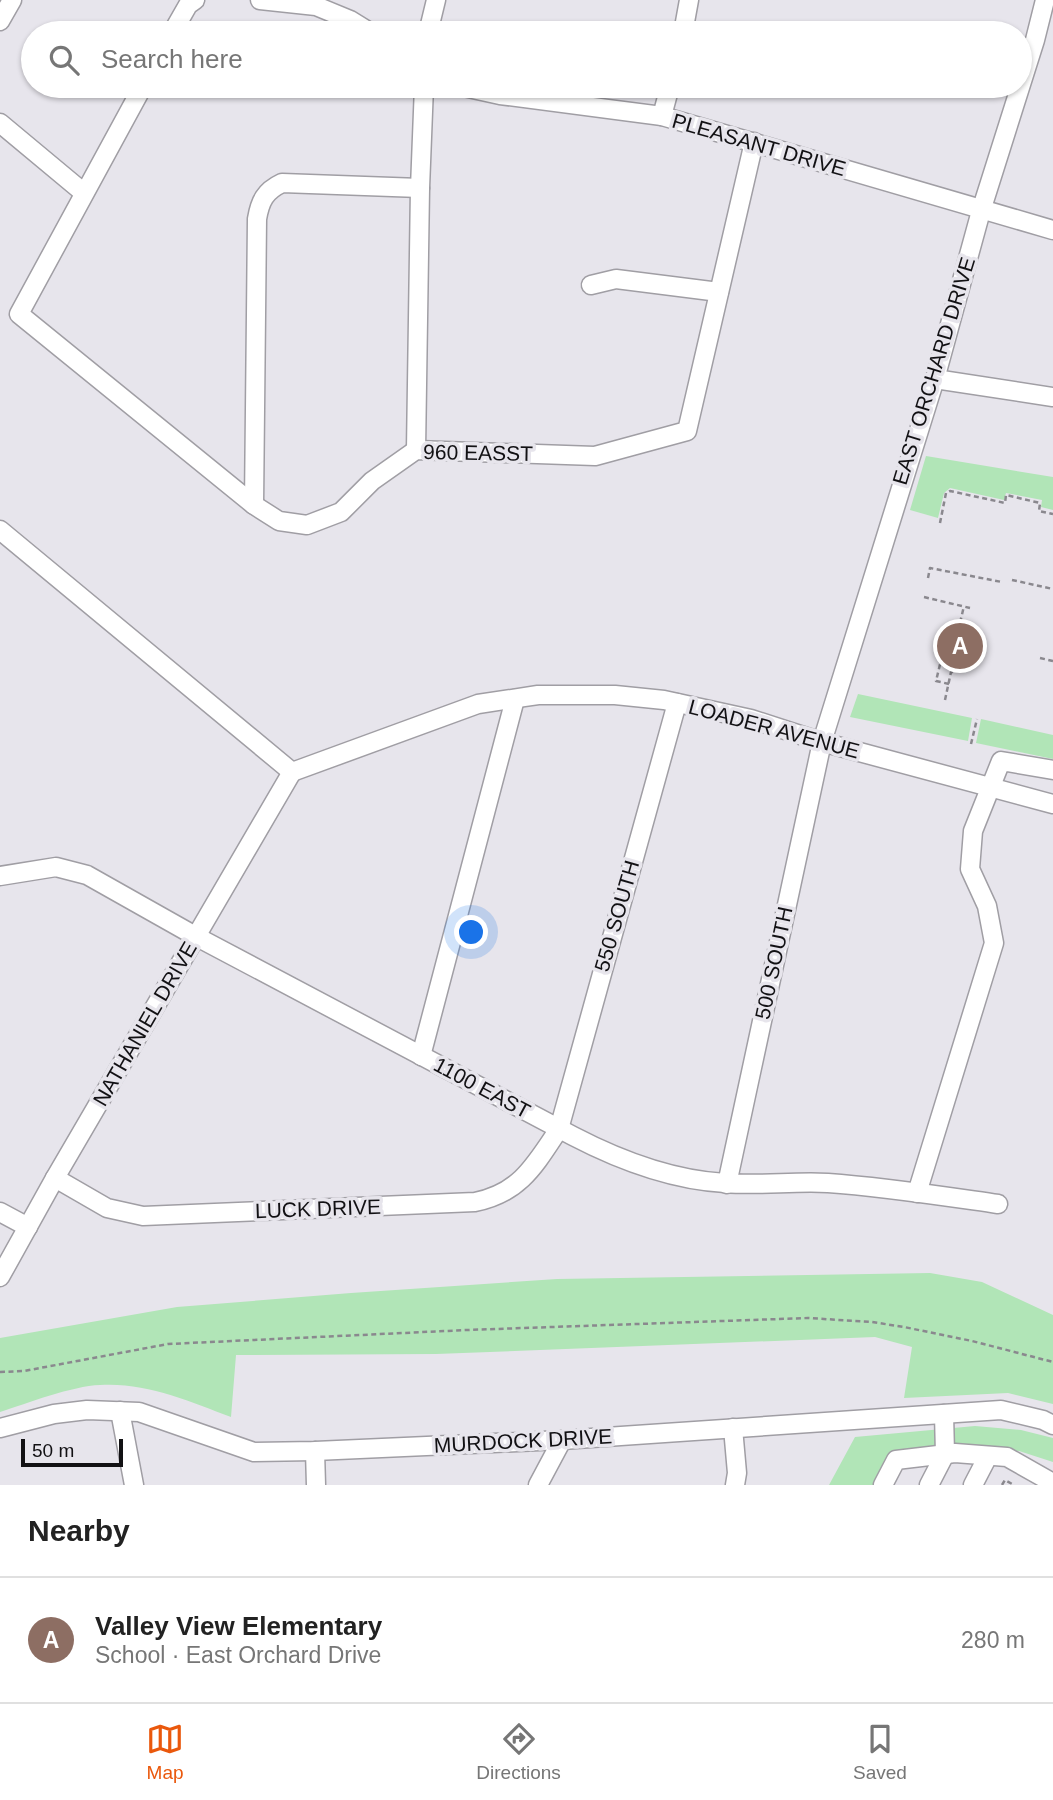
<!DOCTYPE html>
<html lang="en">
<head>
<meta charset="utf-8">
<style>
  :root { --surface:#fff; --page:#f6f6f6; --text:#222; --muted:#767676; --line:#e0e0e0; --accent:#ea580c }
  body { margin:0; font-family:Arial,sans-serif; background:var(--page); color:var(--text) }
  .scale { position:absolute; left:21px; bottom:18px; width:102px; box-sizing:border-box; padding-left:7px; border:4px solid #121114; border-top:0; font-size:19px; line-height:24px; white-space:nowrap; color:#121114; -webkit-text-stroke:5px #e7e5ec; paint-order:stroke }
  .you { position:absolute; left:472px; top:933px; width:24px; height:24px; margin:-18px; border:5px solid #fff; border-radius:50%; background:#1a73e8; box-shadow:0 0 0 10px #1a73e833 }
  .badge { display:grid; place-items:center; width:46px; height:46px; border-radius:50%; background:var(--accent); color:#fff; font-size:23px; font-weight:700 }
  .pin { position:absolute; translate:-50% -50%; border:4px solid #fff; box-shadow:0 2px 7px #0006 }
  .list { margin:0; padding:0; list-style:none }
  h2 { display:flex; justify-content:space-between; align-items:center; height:91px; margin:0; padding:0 28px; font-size:30px }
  h2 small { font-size:23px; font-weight:400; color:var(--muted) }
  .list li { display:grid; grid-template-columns:46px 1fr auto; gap:21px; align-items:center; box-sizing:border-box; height:126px; padding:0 28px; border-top:2px solid var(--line) }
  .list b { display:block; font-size:26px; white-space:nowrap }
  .list p { margin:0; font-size:23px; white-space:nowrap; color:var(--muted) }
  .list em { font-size:23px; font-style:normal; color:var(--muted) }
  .icon { flex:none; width:38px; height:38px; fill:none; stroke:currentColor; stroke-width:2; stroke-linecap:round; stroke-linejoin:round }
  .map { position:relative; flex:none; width:1053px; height:1485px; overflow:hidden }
  .search { position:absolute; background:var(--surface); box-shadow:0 2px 5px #0004; left:21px; right:21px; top:21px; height:77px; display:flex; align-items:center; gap:18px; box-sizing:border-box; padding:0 24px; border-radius:38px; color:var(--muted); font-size:26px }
  .sheet { height:217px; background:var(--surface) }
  nav { display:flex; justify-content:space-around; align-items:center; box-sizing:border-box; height:98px; border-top:2px solid var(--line); background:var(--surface); font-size:19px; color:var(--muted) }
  nav a { display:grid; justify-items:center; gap:4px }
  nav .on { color:var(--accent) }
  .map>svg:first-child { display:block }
</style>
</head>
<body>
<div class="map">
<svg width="1053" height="1485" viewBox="0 0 1053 1485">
  <rect width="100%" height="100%" fill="#e7e5ec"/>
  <g fill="#b1e5b7">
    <path d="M926 456 1053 477V510L1041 507 1042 500 1006 493 1004 500 950 488 944 493 938 518 910 510Z"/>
    <path d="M858 694 972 718 968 741 850 717Z"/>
    <path d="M981 719 1053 735V759L976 743Z"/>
    <path d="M930 1273 982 1282 1053 1315V1404L1008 1393 904 1398 912 1347 875 1337 436 1354 236 1355 231 1417C189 1401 145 1382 100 1385 72 1386 28 1403 0 1412V1338L177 1307 351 1293 557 1279Z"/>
    <path d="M975 1426 1021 1430 1053 1438V1462L1019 1451 894 1452 875 1485H829L855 1437Z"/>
  </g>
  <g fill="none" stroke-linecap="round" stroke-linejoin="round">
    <defs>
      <g id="minor">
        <path d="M260 0 316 6 350 20 371 33"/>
        <path d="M0 21 12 0"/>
        <path d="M172 33 188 5 195 0"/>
        <path d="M428 33 436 0"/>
        <path d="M683 33 689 0"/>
        <path d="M143 86 19 314 254 505 279 521 307 525 341 512 372 481 416 450 595 456 687 431 754 142"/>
        <path d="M459 86 500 95 662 116 1053 230"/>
        <path d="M662 116 670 86"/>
        <path d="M0 123 84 193"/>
        <path d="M591 285 616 279 719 292"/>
        <path d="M935 379 1053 397"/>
        <path d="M416 450 420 188 424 86"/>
        <path d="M254 505 257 219C260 201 265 191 282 183L420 188"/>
        <path d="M0 530 292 772"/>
        <path d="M292 772 478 704 538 695H615L664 700 751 719 822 742 1053 804"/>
        <path d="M0 876 56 867 87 875 197 937 573 1136C621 1161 671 1180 725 1183 759 1186 794 1181 828 1183 885 1187 942 1196 998 1204"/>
        <path d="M421 1056 515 699"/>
        <path d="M55 1178 107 1208 143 1216 475 1202C520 1193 535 1165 559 1129L677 703"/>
        <path d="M727 1184 822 742 935 379 981 211 1035 40 1045 0"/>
        <path d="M917 1193 994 943 987 906 970 869 973 831 1001 761 1053 770"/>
        <path d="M0 1212 28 1227"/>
        <path d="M0 1277 55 1178 292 772"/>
        <path d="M120 1411 134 1485"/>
        <path d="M0 1428 54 1414 87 1410 139 1412 254 1452 315 1451 562 1440 1001 1410 1043 1420 1053 1425"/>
        <path d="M733 1428 737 1473 735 1485"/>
        <path d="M315 1451 316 1485"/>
        <path d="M538 1485 562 1440"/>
        <path d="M883 1485 896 1460 955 1453 1007 1457 1053 1483"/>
        <path d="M929 1485 945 1454 944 1414"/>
        <path d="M973 1485 988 1456"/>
      </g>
    </defs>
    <use href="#minor" stroke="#a09ea4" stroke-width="21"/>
    <g stroke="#8a888e" stroke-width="2.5" stroke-dasharray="5 3.5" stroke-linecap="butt">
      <path d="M940 523 946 493 950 491 1005 503 1006 495 1040 503 1039 511 1053 514"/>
      <path d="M928 578 930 568 1002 582"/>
      <path d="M1012 580 1053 589"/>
      <path d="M924 597 970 608"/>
      <path d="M1040 658 1053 661"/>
      <path d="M957 667 950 665 964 606"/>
      <path d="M949 684 936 681 943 652 952 654"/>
      <path d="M945 700 951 672H956"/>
      <path d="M971 744 977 719"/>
      <path d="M0 1372 24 1371 168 1344 467 1330 808 1318 872 1322 904 1327 972 1341 1053 1362"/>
      <path d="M1002 1485 1005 1480 1014 1485"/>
    </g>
    <use href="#minor" stroke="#fff" stroke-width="18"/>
  </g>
  <g text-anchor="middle" stroke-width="7" stroke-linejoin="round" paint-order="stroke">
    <g font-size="21" fill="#121114" stroke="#e7e5ec">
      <text transform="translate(759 145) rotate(16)" y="7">PLEASANT DRIVE</text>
      <text transform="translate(934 371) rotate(-73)" y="7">EAST ORCHARD DRIVE</text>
      <text transform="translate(478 453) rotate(1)" y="7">960 EASST</text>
      <text transform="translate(774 729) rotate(15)" y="7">LOADER AVENUE</text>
      <text transform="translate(617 916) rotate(-74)" y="7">550 SOUTH</text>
      <text transform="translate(774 963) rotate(-78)" y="7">500 SOUTH</text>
      <text transform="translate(145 1024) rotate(-60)" y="7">NATHANIEL DRIVE</text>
      <text transform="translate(482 1088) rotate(28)" y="7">1100 EAST</text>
      <text transform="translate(318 1209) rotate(-2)" y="7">LUCK DRIVE</text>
      <text transform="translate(523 1441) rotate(-3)" y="7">MURDOCK DRIVE</text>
    </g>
  </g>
</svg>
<div class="scale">50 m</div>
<div class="you"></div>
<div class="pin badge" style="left:960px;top:646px;background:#8d6e63">A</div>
<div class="search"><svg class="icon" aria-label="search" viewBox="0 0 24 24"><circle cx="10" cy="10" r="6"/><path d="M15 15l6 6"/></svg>Search here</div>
</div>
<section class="sheet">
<h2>Nearby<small></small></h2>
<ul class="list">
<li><span class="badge" style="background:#8d6e63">A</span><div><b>Valley View Elementary</b><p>School · East Orchard Drive</p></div><em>280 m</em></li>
</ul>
</section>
<nav>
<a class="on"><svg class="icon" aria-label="map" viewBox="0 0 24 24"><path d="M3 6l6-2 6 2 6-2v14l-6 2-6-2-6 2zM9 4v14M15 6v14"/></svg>Map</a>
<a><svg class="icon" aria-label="directions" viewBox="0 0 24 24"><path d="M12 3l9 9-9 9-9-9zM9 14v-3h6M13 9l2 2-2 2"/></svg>Directions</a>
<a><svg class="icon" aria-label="saved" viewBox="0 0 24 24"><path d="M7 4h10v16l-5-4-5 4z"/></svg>Saved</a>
</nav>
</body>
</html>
